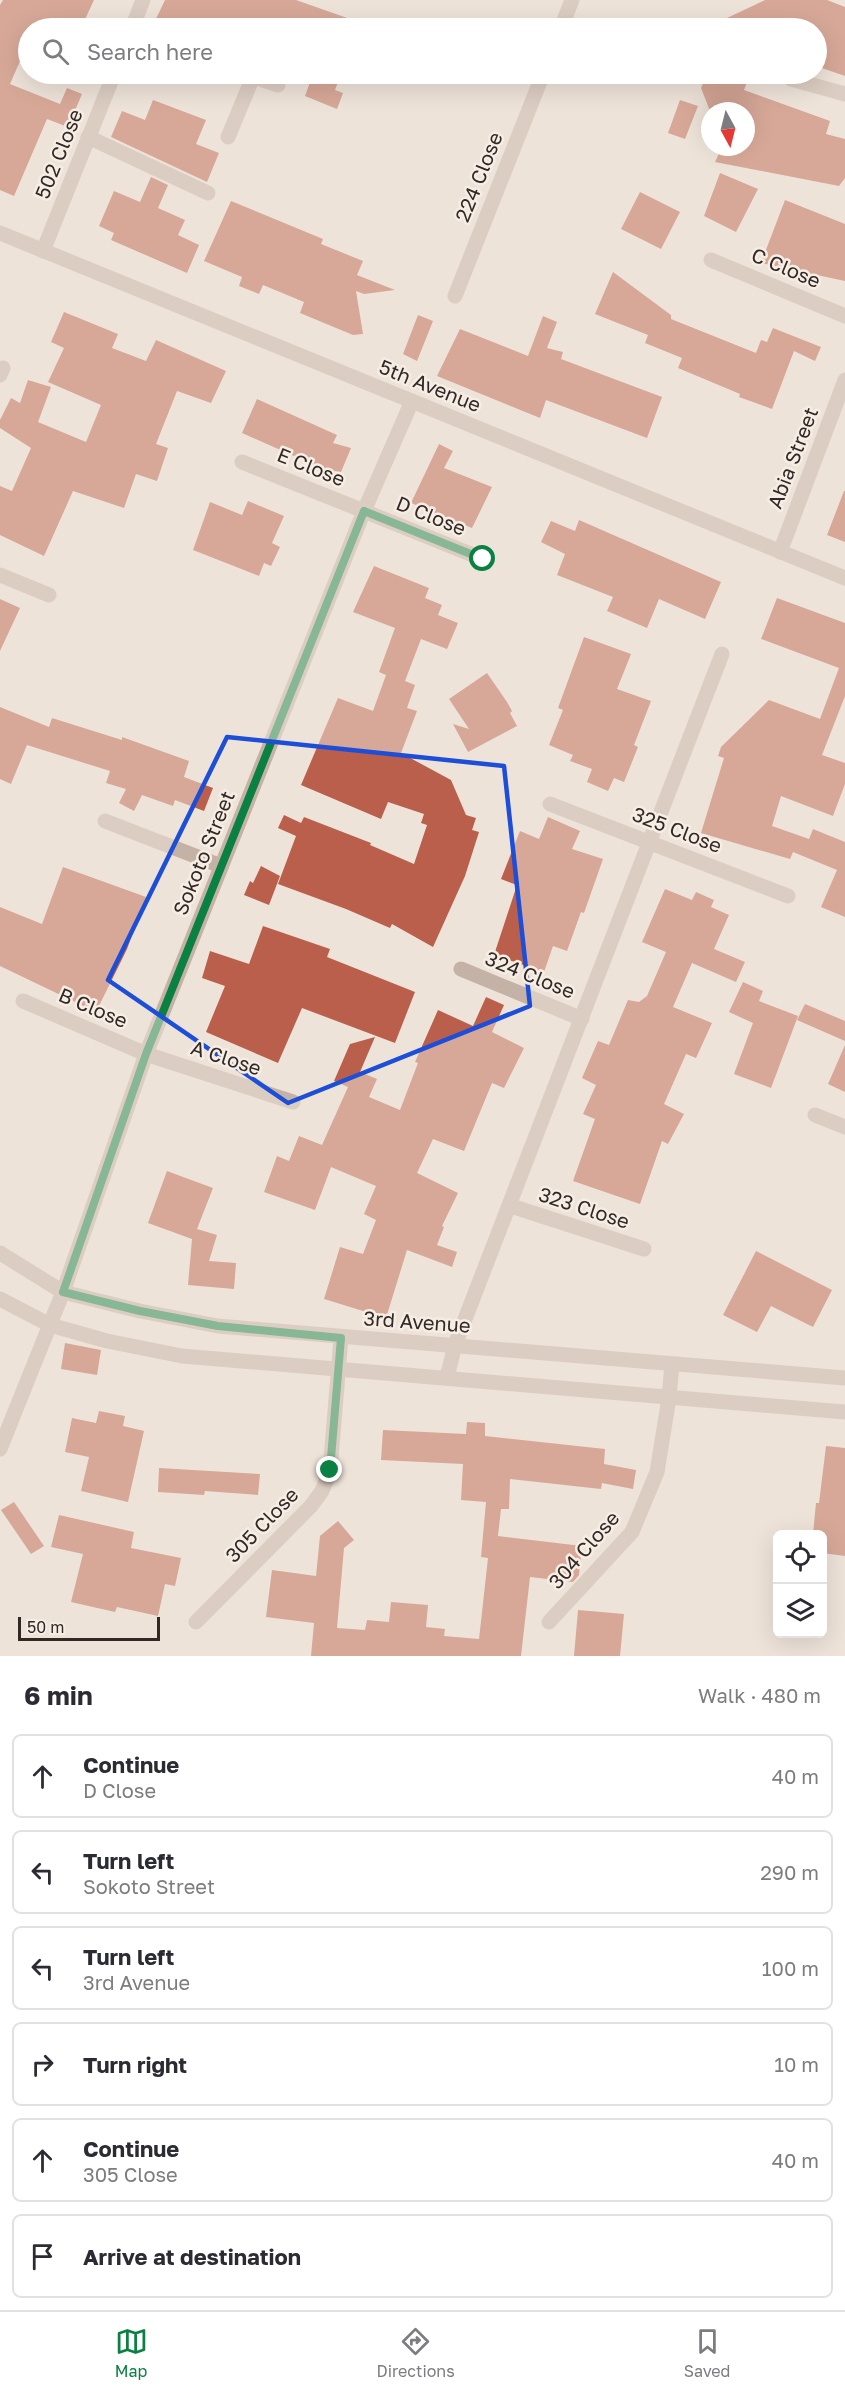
<!DOCTYPE html>
<html lang="en">
<head>
<meta charset="utf-8">
<style>
  :root { --surface:#fff; --page:#f2f2f3; --text:#2b2b33; --muted:#7c7c81; --line:#e1e1e2; --accent:#0b8043 }
  body { margin:0; font-family:"Golos Text",sans-serif; background:var(--page); color:var(--text) }
  .controls { position:absolute; right:18px; bottom:18px; display:grid; overflow:hidden; border-radius:9px; box-shadow:0 6px 24px #0002 }
  .controls button { width:54px; height:54px; display:grid; place-items:center; padding:0; border:0; border-bottom:2px solid var(--line); background:var(--surface); color:var(--text); font:30px sans-serif }
  .compass { position:absolute; left:701px; top:102px; width:54px; height:54px; border-radius:50%; background:var(--surface); box-shadow:0 6px 24px #0002; rotate:173deg }
  .scale { position:absolute; left:18px; bottom:15px; width:142px; box-sizing:border-box; padding-left:6px; border:3px solid #322926; border-top:0; font-size:16px; line-height:21px; white-space:nowrap; color:#322926; -webkit-text-stroke:4px #f6ede4; paint-order:stroke }
  .stop { position:absolute; width:18px; height:18px; margin:-14px; border:4px solid #0b8043; border-radius:50%; background:#fff }
  .stop.end { background:#0b8043; border-color:#fff; box-shadow:0 2px 6px #0008 }
  .list { margin:0; padding:0; list-style:none }
  h2 { display:flex; justify-content:space-between; align-items:center; height:78px; margin:0; padding:0 24px; font-size:26px }
  h2 small { font-size:20px; font-weight:400; color:var(--muted) }
  .list li { display:grid; grid-template-columns:39px 1fr auto; gap:18px; align-items:center; box-sizing:border-box; height:84px; margin:0 12px 12px; padding:0 12px; border:2px solid var(--line); border-radius:9px }
  .list b { display:block; font-size:22px; white-space:nowrap }
  .list p { margin:0; font-size:20px; white-space:nowrap; color:var(--muted) }
  .list em { font-size:20px; font-style:normal; color:var(--muted) }
  .icon { flex:none; width:33px; height:33px; fill:none; stroke:currentColor; stroke-width:2; stroke-linecap:round; stroke-linejoin:round }
  .map { position:relative; flex:none; width:845px; height:1656px; overflow:hidden }
  .search { position:absolute; background:var(--surface); box-shadow:0 6px 24px #0002; left:18px; right:18px; top:18px; height:66px; display:flex; align-items:center; gap:15px; box-sizing:border-box; padding:0 21px; border-radius:33px; color:var(--muted); font-size:22px }
  .sheet { height:654px; background:var(--surface) }
  nav { display:flex; justify-content:space-around; align-items:center; box-sizing:border-box; height:84px; border-top:2px solid var(--line); background:var(--surface); font-size:16px; color:var(--muted) }
  nav a { display:grid; justify-items:center; gap:3px }
  nav .on { color:var(--accent) }
  .map>svg:first-child { display:block }
</style>
</head>
<body>
<div class="map">
<svg width="845" height="1656" viewBox="0 0 845 1656">
  <rect width="100%" height="100%" fill="#eee3d9"/>
  <g fill="#ba5f4b">
    <path d="M3 0H94L81 28H28V54L24 52 10 84 60 104 67 88 82 94 68 127 47 119 14 196 0 190V5Z"/>
    <path d="M165 0H296L370 26V28H173L155 21Z"/>
    <path d="M765 0H827L845 7V76L816 66V28H706Z"/>
    <path d="M313 74H341L335 90 343 93 337 109 305 96Z"/>
    <path d="M707 74H750L744 90 830 121 826 134 845 139V178L839 186 715 162 722 147H746V111H710L701 88Z"/>
    <path d="M153 100 206 120 196 144 219 153 207 182 111 137 122 111 145 120Z"/>
    <path d="M680 100 698 106 685 139 668 133Z"/>
    <path d="M720 173 758 189 736 232 704 216Z"/>
    <path d="M151 177 168 185 158 208 185 220 178 235 199 245 187 273 111 240 114 233 99 226 114 191 140 202Z"/>
    <path d="M640 192 680 212 661 249 621 229Z"/>
    <path d="M785 200 845 224V281L761 263Z"/>
    <path d="M231 201 323 239 321 244 363 261 357 275 395 290 364 294 356 291 363 334 353 335 300 313 304 302 263 285 259 294 239 286 242 277 204 261Z"/>
    <path d="M613 272 671 315V319L756 353 761 340 767 342 773 328 821 347 815 361 794 351 772 409 739 397 740 394 678 368 682 358 645 343 648 335 595 314Z"/>
    <path d="M64 312 118 334 112 348 146 361 156 340 226 371 211 403 177 391 156 444 168 448 157 481 136 474 124 508 73 491 44 556 0 535V486L12 491 31 448 0 428V420L11 398 20 403 28 380 51 387 38 422 86 442 101 405 48 382 64 348 51 342Z"/>
    <path d="M418 315 433 321 417 361 403 354Z"/>
    <path d="M543 316 557 322 547 348 563 352 561 359 662 397 647 438 546 400 540 418 437 376 460 329 528 356Z"/>
    <path d="M257 399 337 435 333 443 351 448 341 472 323 469 242 433Z"/>
    <path d="M439 444 453 451 444 468 492 487 472 528 411 503Z"/>
    <path d="M844 491H845V542L827 535Z"/>
    <path d="M248 501 284 516 272 543 280 547 271 566 264 563 259 576 193 550 210 502 242 515Z"/>
    <path d="M579 520 721 582 705 619 659 599 647 628 607 611 613 597 557 575 565 554 541 542 551 521 575 531Z"/>
    <path d="M374 566 429 588 425 598 442 605 438 615 458 623 447 649 421 639 405 681 415 685 407 708 417 711 401 753 451 780 466 815 476 818 472 830 479 832 465 876 433 947 392 924 390 928 346 909 278 884 296 836 278 828 284 815 301 823 304 817 371 843 370 845 414 864 427 825 421 823 424 814 388 802 381 819 301 785 338 698 373 711 386 675 379 672 395 628 353 612Z"/>
    <path d="M777 598 845 623V696L822 755 845 763V784L833 816 781 796 772 826 809 839 813 829 845 842V917L821 907 837 870 793 852 790 859 701 833 724 758 718 756 721 747 769 700 820 719 839 668 761 639Z"/>
    <path d="M0 599 20 608 0 651Z"/>
    <path d="M584 637 631 654 617 689 651 701 634 745 638 747 624 782 614 778 608 791 587 782 592 769 570 761 573 755 549 745 563 710 558 708Z"/>
    <path d="M487 673 507 702 512 711 510 713 517 726 468 752 453 724 469 729 449 699Z"/>
    <path d="M0 707 49 727 52 718 122 740V737L189 761 184 777 213 788 204 811 175 800 173 806 142 795 134 811 119 803 126 789 106 783 110 771 27 745 11 784 0 779Z"/>
    <path d="M548 817 580 831 572 849 603 859 584 913 581 912 567 951 553 946 544 972 494 955 517 885 501 879 520 831 539 839Z"/>
    <path d="M261 866 280 876 269 905 244 895 250 881 253 883Z"/>
    <path d="M63 867 146 897 127 949 96 1012 0 966V907L42 924Z"/>
    <path d="M665 889 692 900 696 892 714 900 711 907 729 915 714 949 745 962 736 982 692 963 673 1007 712 1023 696 1058 686 1054 664 1104 684 1114 668 1144 662 1141 640 1204 573 1181 595 1119 583 1114 596 1085 582 1078 598 1041 609 1045 628 1000 639 1002 647 996 666 952 642 942Z"/>
    <path d="M263 926 330 949 327 957 415 992 395 1043 302 1008 278 1063 206 1032 225 986 202 978 210 951 249 964Z"/>
    <path d="M743 982 763 991 759 1001 798 1016 771 1088 734 1074 753 1023 729 1012Z"/>
    <path d="M486 997 504 1005 492 1032 524 1048 504 1088 492 1083 464 1151 433 1139 417 1173 458 1193 442 1226 444 1227 437 1245 457 1252 452 1267 407 1250 386 1318 324 1299 340 1247 363 1254 376 1220 364 1214 376 1186 331 1167 315 1210 264 1192 277 1156 289 1161 299 1136 322 1145 348 1087 334 1081 350 1044 375 1037 360 1072 377 1079 369 1097 400 1110 418 1063 415 1062 438 1010 473 1026Z"/>
    <path d="M805 1004 845 1021V1041L797 1020Z"/>
    <path d="M845 1045V1092L828 1084Z"/>
    <path d="M167 1171 213 1188 197 1229 217 1235 209 1261 236 1263 234 1289 188 1285 192 1239 148 1223Z"/>
    <path d="M756 1251 832 1290 813 1327 771 1306 757 1332 723 1315Z"/>
    <path d="M65 1343 101 1350 97 1375 61 1369Z"/>
    <path d="M99 1411 125 1416 123 1426 144 1431 128 1502 81 1491 89 1457 65 1452 72 1418 96 1423Z"/>
    <path d="M467 1422 485 1423V1436L605 1449 604 1464 636 1470 633 1489 602 1483 601 1489 510 1479 509 1509H501L498 1536 582 1546 579 1575 573 1582 530 1577 521 1656H311L314 1623 266 1617 272 1570 316 1576 320 1536 338 1521 354 1540 344 1548 337 1628 365 1630 367 1620 389 1622 391 1602 428 1605 426 1627 445 1629 444 1636 479 1639 488 1558 481 1557 486 1502 461 1500 463 1464 381 1460 383 1430 466 1434Z"/>
    <path d="M826 1446 845 1448V1556L822 1553V1534H813L816 1503H819Z"/>
    <path d="M159 1468 260 1474 258 1495 205 1491 204 1495 158 1492Z"/>
    <path d="M14 1502 44 1546 31 1554 1 1510Z"/>
    <path d="M59 1515 134 1532 131 1548 181 1558 175 1586 165 1584 158 1616 117 1607 115 1612 71 1602 83 1554 51 1547Z"/>
    <path d="M578 1610 624 1614 620 1656H574Z"/>
  </g>
  <g fill="none" stroke-linecap="round" stroke-linejoin="round">
    <g stroke="#c5b2a6" stroke-width="15">
      <path d="M132 28 143 0"/>
      <path d="M561 28 572 0"/>
      <path d="M245 74 278 85"/>
      <path d="M791 79 845 94"/>
      <path d="M88 137 208 193"/>
      <path d="M228 137 253 77"/>
      <path d="M0 233 845 578"/>
      <path d="M43 251 114 74"/>
      <path d="M711 260 845 316"/>
      <path d="M455 296 543 74"/>
      <path d="M0 375 3 368"/>
      <path d="M242 462 483 559"/>
      <path d="M780 552 845 380"/>
      <path d="M0 575 49 595"/>
      <path d="M550 804 788 896"/>
      <path d="M105 821 221 866"/>
      <path d="M461 969 582 1019"/>
      <path d="M23 1001 146 1054 293 1102"/>
      <path d="M815 1115 845 1127"/>
      <path d="M511 1206 644 1249"/>
      <path d="M0 1253 63 1292 140 1311 218 1326 845 1378"/>
      <path d="M0 1299 50 1325 107 1341 182 1356 845 1412"/>
      <path d="M447 1377 455 1345 722 654"/>
      <path d="M0 1449 63 1292 146 1054 364 511 412 401"/>
      <path d="M196 1622 311 1506 322 1491 330 1471 341 1338"/>
      <path d="M549 1622 632 1532 657 1472 669 1398 672 1364"/>
    </g>
  </g>
  <g fill="none" stroke-linecap="round" stroke-linejoin="round">
    <path stroke="#0b8043" stroke-width="8" d="M330 1470 341 1338 218 1326 140 1311 63 1292 146 1054 364 511 483 559"/>
  </g>
  <path d="M0 0H845V1656H0ZM227 737 504 766 530 1006 288 1103 108 980Z" fill="#eee3d9" fill-opacity=".55" fill-rule="evenodd"/>
  <path fill="none" stroke="#1d4ed8" stroke-width="4.5" stroke-linejoin="round" d="M227 737 504 766 530 1006 288 1103 108 980Z"/>
  <g text-anchor="middle" stroke-width="5" stroke-linejoin="round" paint-order="stroke">
    <g font-size="20" fill="#322926" stroke="#f6ede4">
      <text transform="translate(59 154) rotate(-68)" y="7">502 Close</text>
      <text transform="translate(479 177) rotate(-68)" y="7">224 Close</text>
      <text transform="translate(786 268) rotate(23)" y="7">C Close</text>
      <text transform="translate(430 386) rotate(22)" y="7">5th Avenue</text>
      <text transform="translate(793 458) rotate(-69)" y="7">Abia Street</text>
      <text transform="translate(311 467) rotate(22)" y="7">E Close</text>
      <text transform="translate(431 516) rotate(22)" y="7">D Close</text>
      <text transform="translate(677 830) rotate(21)" y="7">325 Close</text>
      <text transform="translate(204 853) rotate(-68)" y="7">Sokoto Street</text>
      <text transform="translate(530 975) rotate(22)" y="7">324 Close</text>
      <text transform="translate(93 1008) rotate(23)" y="7">B Close</text>
      <text transform="translate(226 1058) rotate(18)" y="7">A Close</text>
      <text transform="translate(584 1208) rotate(18)" y="7">323 Close</text>
      <text transform="translate(417 1322) rotate(4)" y="7">3rd Avenue</text>
      <text transform="translate(262 1525) rotate(-46)" y="7">305 Close</text>
      <text transform="translate(584 1550) rotate(-49)" y="7">304 Close</text>
    </g>
  </g>
</svg>
<div class="controls">
<button><svg class="icon" aria-label="locate" viewBox="0 0 24 24"><circle cx="12" cy="12" r="6"/><path d="M12 2v4M12 18v4M2 12h4M18 12h4"/></svg></button>
<button><svg class="icon" aria-label="layers" viewBox="0 0 24 24"><path d="M12 4l9 5-9 5-9-5zM3 14l9 5 9-5"/></svg></button>
</div>
<svg class="compass" viewBox="-18 -18 36 36"><path d="M0-13l5 13h-10z" fill="#e53935"/><path d="M0 13l5-13h-10z" fill="#7c7c81"/></svg>
<div class="scale">50 m</div>
<div class="stop" style="left:483px;top:559px"></div>
<div class="stop end" style="left:330px;top:1470px"></div>
<div class="search"><svg class="icon" aria-label="search" viewBox="0 0 24 24"><circle cx="10" cy="10" r="6"/><path d="M15 15l6 6"/></svg>Search here</div>
</div>
<section class="sheet">
<h2>6 min<small>Walk · 480 m</small></h2>
<ul class="list">
<li><svg class="icon" aria-label="ahead" viewBox="0 0 24 24"><path d="M12 20V5M6 11l6-6 6 6"/></svg><div><b>Continue</b><p>D Close</p></div><em>40 m</em></li>
<li><svg class="icon" aria-label="left" viewBox="0 0 24 24"><path d="M17 20v-9H6M10 6l-5 5 5 5"/></svg><div><b>Turn left</b><p>Sokoto Street</p></div><em>290 m</em></li>
<li><svg class="icon" aria-label="left" viewBox="0 0 24 24"><path d="M17 20v-9H6M10 6l-5 5 5 5"/></svg><div><b>Turn left</b><p>3rd Avenue</p></div><em>100 m</em></li>
<li><svg class="icon" aria-label="right" viewBox="0 0 24 24"><path d="M7 20v-9h11M14 6l5 5-5 5"/></svg><div><b>Turn right</b></div><em>10 m</em></li>
<li><svg class="icon" aria-label="ahead" viewBox="0 0 24 24"><path d="M12 20V5M6 11l6-6 6 6"/></svg><div><b>Continue</b><p>305 Close</p></div><em>40 m</em></li>
<li><svg class="icon" aria-label="arrive" viewBox="0 0 24 24"><path d="M6 21V4h12l-3 4 3 4H6"/></svg><div><b>Arrive at destination</b></div></li>
</ul>
</section>
<nav>
<a class="on"><svg class="icon" aria-label="map" viewBox="0 0 24 24"><path d="M3 6l6-2 6 2 6-2v14l-6 2-6-2-6 2zM9 4v14M15 6v14"/></svg>Map</a>
<a><svg class="icon" aria-label="directions" viewBox="0 0 24 24"><path d="M12 3l9 9-9 9-9-9zM9 14v-3h6M13 9l2 2-2 2"/></svg>Directions</a>
<a><svg class="icon" aria-label="saved" viewBox="0 0 24 24"><path d="M7 4h10v16l-5-4-5 4z"/></svg>Saved</a>
</nav>
</body>
</html>
